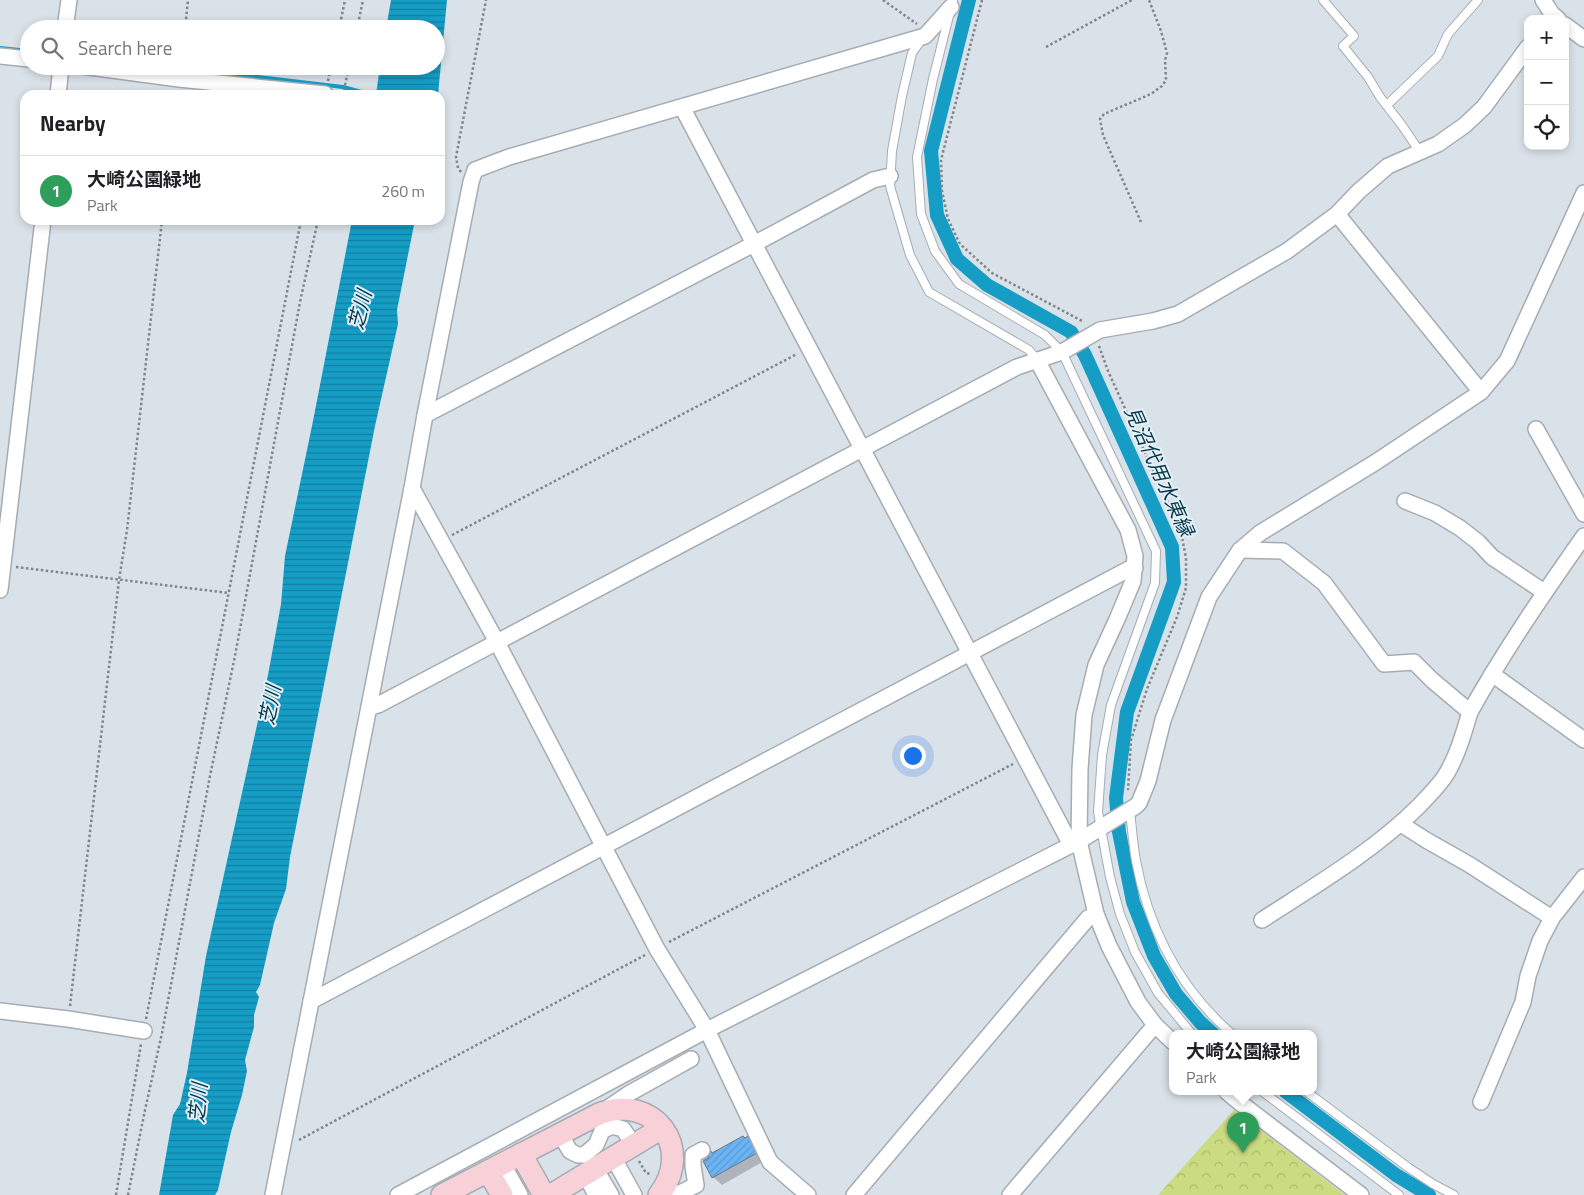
<!DOCTYPE html>
<html lang="en">
<head>
<meta charset="utf-8">
<style>
  :root { --surface:#fff; --page:#f6f6f6; --text:#202124; --muted:#757577; --line:#e0e0e0; --accent:#0f766e }
  body { margin:0; font-family:"Titillium Web","Noto Sans JP",sans-serif; background:var(--page); color:var(--text) }
  .controls { position:absolute; right:15px; top:15px; display:grid; overflow:hidden; border-radius:10px; box-shadow:0 2px 8px #0003 }
  .controls button { width:45px; height:45px; display:grid; place-items:center; padding:0; border:0; border-bottom:1px solid var(--line); background:var(--surface); color:var(--text); font:25px sans-serif }
  .you { position:absolute; left:912px; top:755px; width:18px; height:18px; margin:-12px; border:4px solid #fff; border-radius:50%; background:#1a73e8; box-shadow:0 0 0 8px #1a73e833 }
  .badge { display:grid; place-items:center; width:32px; height:32px; border-radius:50%; background:var(--accent); color:#fff; font-size:16px; font-weight:700 }
  .pin { position:absolute; translate:-50% -41px; filter:drop-shadow(0 1px 2px #0008) }
  .pin::after { content:''; position:absolute; top:26px; width:18px; height:15px; background:inherit; clip-path:polygon(0 0,100% 0,50% 100%) }
  .popup { position:absolute; left:1169px; top:1030px; width:148px; height:65px; box-sizing:border-box; display:grid; place-content:center; border-radius:10px; background:var(--surface); filter:drop-shadow(0 1px 4px #0005); font-size:16px; white-space:nowrap; color:var(--muted) }
  .popup b { font-size:19px; color:var(--text) }
  .popup::after { content:''; position:absolute; left:50%; top:100%; margin-left:-10px; border:10px solid transparent; border-top-color:var(--surface) }
  .list { margin:0; padding:0; list-style:none }
  h2 { display:flex; justify-content:space-between; align-items:center; height:65px; margin:0; padding:0 20px; font-size:21px }
  h2 small { font-size:16px; font-weight:400; color:var(--muted) }
  .list li { display:grid; grid-template-columns:32px 1fr auto; gap:15px; align-items:center; box-sizing:border-box; height:70px; padding:0 20px; border-top:1px solid var(--line) }
  .list b { display:block; font-size:19px; white-space:nowrap }
  .list p { margin:0; font-size:16px; white-space:nowrap; color:var(--muted) }
  .list em { font-size:16px; font-style:normal; color:var(--muted) }
  .icon { flex:none; width:28px; height:28px; fill:none; stroke:currentColor; stroke-width:2; stroke-linecap:round; stroke-linejoin:round }
  .map { position:relative; flex:none; width:1584px; height:1195px; overflow:hidden }
  .search { position:absolute; background:var(--surface); box-shadow:0 2px 8px #0003; left:20px; top:20px; width:425px; height:55px; display:flex; align-items:center; gap:12px; box-sizing:border-box; padding:0 18px; border-radius:28px; color:var(--muted); font-size:19px }
  .panel { position:absolute; background:var(--surface); box-shadow:0 2px 8px #0003; left:20px; top:90px; width:425px; height:135px; border-radius:15px }
  .map>svg:first-child { display:block }
</style>
</head>
<body>
<div class="map">
<svg width="1584" height="1195" viewBox="0 0 1584 1195">
  <defs>
    <pattern id="forest-crowns" width="20" height="18" patternUnits="userSpaceOnUse" patternTransform="scale(1.25)"><rect width="20" height="18" fill="#cadb81"/><path d="M2 6a3 3 0 1 1 6 0M12 15a3 3 0 1 1 6 0" fill="none" stroke="#acbb6f"/></pattern>
    <pattern id="water-rules" width="6" height="5" patternUnits="userSpaceOnUse" patternTransform="scale(1.25)"><rect width="6" height="5" fill="#159dc6"/><path d="M0 2.5h6" fill="none" stroke="#127fa0"/></pattern>
    <pattern id="building-hatch" width="6" height="6" patternUnits="userSpaceOnUse" patternTransform="scale(1.25)"><rect width="6" height="6" fill="#6bb4f5"/><path d="M-1 1l2-2M0 6l6-6M5 7l2-2" fill="none" stroke="#5c9ad1"/></pattern>
  </defs>
  <rect width="100%" height="100%" fill="#dae2e9"/>
  <path fill="url(#forest-crowns)" d="M1234 1110 1345 1195H1158Z"/>
  <g fill="url(#water-rules)">
    <path d="M391 0H447L438 95H376L380 66H436V29H386Z"/>
    <path d="M352 220H415L397 310 398 324 375 426 290 857 286 889 274 923 260 985 256 992 259 997 254 1015V1027L245 1060 247 1071 242 1095 231 1132 218 1190 215 1195H159L173 1115 180 1104 187 1073 206 956 268 675 281 604 285 556 313 421Z"/>
  </g>
  <path fill="#0003" d="M747 1138 756 1146 764 1161 722 1185 713 1177 702 1157 713 1154Z"/>
  <g fill="none" stroke-linecap="round" stroke-linejoin="round">
    <g stroke="#159dc6" stroke-width="4">
      <path d="M0 48 29 51"/>
      <path d="M164 66 343 87 373 95"/>
    </g>
    <g stroke="#159dc6" stroke-width="14">
      <path d="M969 0 931 151 937 215 957 259 987 285 1071 332 1085 355 1172 547 1174 582 1127 712 1116 798 1119 832 1133 902 1154 956 1176 994 1200 1022 1213 1034"/>
      <path d="M1286 1092 1396 1175 1429 1195"/>
    </g>
  </g>
  <path fill="url(#building-hatch)" stroke="#6f757c" d="M743 1136 745 1138 748 1136 757 1153 712 1178 703 1161 709 1158 708 1156 702 1159 700 1157 711 1151 712 1153Z"/>
  <g fill="none" stroke-linecap="round" stroke-linejoin="round">
    <defs>
      <g id="lane">
        <path d="M953 0 933 79 917 157 921 214 935 251 959 284 1045 335 1062 352 1156 551 1155 583 1111 705 1102 755 1098 812 1110 877 1120 914 1135 952 1158 993 1192 1034"/>
        <path d="M1323 0 1354 36 1343 46 1368 77 1380 97 1401 124 1420 152"/>
        <path d="M922 39 912 53 902 96 892 151 890 186 910 255 929 292 1029 350 1037 360"/>
        <path d="M1387 105 1438 56 1448 34 1478 0"/>
        <path d="M1130 811C1132 828 1133 844 1136 861 1149 930 1179 988 1232 1034"/>
        <path d="M1263 1092 1399 1195"/>
        <path d="M1307 1092 1409 1168 1433 1184 1454 1195"/>
      </g>
      <g id="street">
        <path d="M1543 0 1552 14 1558 19"/>
        <path d="M1565 25 1584 39"/>
        <path d="M65 29 69 0"/>
        <path d="M0 56 29 59"/>
        <path d="M82 66 179 79 325 94"/>
        <path d="M58 95 61 66"/>
        <path d="M682 107 1071 845"/>
        <path d="M1337 214 1481 392"/>
        <path d="M425 415 754 244 873 180 890 176"/>
        <path d="M1536 429 1584 514"/>
        <path d="M412 488 497 642 657 949 707 1030 770 1162 808 1195"/>
        <path d="M1405 501 1435 513 1460 528 1478 542 1492 557 1544 592"/>
        <path d="M1240 550 1283 551 1324 583 1384 664 1414 662 1432 680 1470 712C1504 651 1544 593 1584 536"/>
        <path d="M0 590 43 220"/>
        <path d="M1492 674 1584 740"/>
        <path d="M369 708 378 705 1017 367 1062 352 1100 330 1153 321 1178 314 1287 251 1337 214 1359 191 1388 166 1438 144 1465 125 1484 107 1528 47"/>
        <path d="M1401 824 1426 840 1470 865 1552 918"/>
        <path d="M1262 920C1316 885 1374 851 1420 805 1429 795 1440 785 1447 773 1458 754 1464 732 1470 712"/>
        <path d="M311 1001 1129 569 1135 568"/>
        <path d="M0 1011 68 1019 144 1031"/>
        <path d="M1155 1025 1173 1042"/>
        <path d="M1227 1092 1239 1102 1361 1195"/>
        <path d="M1481 1102 1523 1002 1528 976 1540 941 1552 918 1584 877"/>
        <path d="M605 1110 630 1093 691 1059"/>
        <path d="M560 1134 570 1151 578 1155H584L596 1145 602 1131 612 1126 623 1129 634 1145"/>
        <path d="M613 1157 634 1195"/>
        <path d="M502 1163 520 1195"/>
        <path d="M595 1168 611 1195"/>
        <path d="M585 1174 596 1195"/>
        <path d="M273 1195 412 488 425 415 471 182 475 170 509 157 925 36 951 7"/>
        <path d="M398 1195 707 1030 1079 841 1136 806 1139 803 1148 781 1163 720 1209 597 1240 550 1260 533 1376 462 1481 392 1507 361 1584 193"/>
        <path d="M676 1195 696 1185 693 1166V1155L702 1150"/>
        <path d="M854 1195 1088 918 1096 914"/>
        <path d="M1010 1195 1155 1025 1138 1002 1109 946 1096 914 1079 841 1080 769 1084 715 1096 665 1118 617 1133 581 1135 556 1128 530 1037 360"/>
      </g>
      <g id="secondary">
        <path d="M521 1154 544 1195"/>
        <path d="M488 1171 502 1195"/>
        <path d="M442 1195 599 1114C654 1093 695 1148 659 1195"/>
        <path d="M551 1195 662 1128"/>
      </g>
    </defs>
    <use href="#lane" stroke="#a5acb3" stroke-width="10"/>
    <use href="#street" stroke="#a5acb3" stroke-width="18"/>
    <use href="#secondary" stroke="#a5acb3" stroke-width="24"/>
    <g stroke="#80858a" stroke-width="2.5" stroke-dasharray="2.5 2.5" stroke-linecap="butt">
      <path d="M883 0 917 24"/>
      <path d="M982 0 941 160 942 191 948 219 960 244 992 273 1084 322"/>
      <path d="M185 29 188 0"/>
      <path d="M339 29 345 0"/>
      <path d="M357 29 363 0"/>
      <path d="M1046 47 1132 0"/>
      <path d="M328 81 331 66"/>
      <path d="M343 95 349 66"/>
      <path d="M461 172 458 168 456 157 486 0"/>
      <path d="M1141 222 1103 135 1100 119 1104 114 1151 94 1162 86 1166 80 1165 60 1167 53 1161 31 1149 0"/>
      <path d="M1099 346 1108 371 1181 532 1186 558V588L1177 617 1147 689 1131 740 1128 790"/>
      <path d="M452 535 797 354"/>
      <path d="M16 567 229 593"/>
      <path d="M669 942 1013 764"/>
      <path d="M70 1006 119 580 127 530 162 220"/>
      <path d="M146 1019 301 220"/>
      <path d="M299 1140 645 955"/>
      <path d="M639 1161 646 1173 651 1174"/>
      <path d="M116 1195 141 1044"/>
      <path d="M128 1195 145 1110 162 1033 210 776 235 656 300 302 318 220"/>
    </g>
    <use href="#lane" stroke="#fff" stroke-width="8"/>
    <use href="#street" stroke="#fff" stroke-width="15"/>
    <use href="#secondary" stroke="#f8d0d8" stroke-width="21"/>
  </g>
  <g text-anchor="middle" stroke-width="4" stroke-linejoin="round" paint-order="stroke">
    <g font-size="20" font-style="italic" fill="#02394b" stroke="#e7eff6">
      <text transform="translate(360 310) rotate(-76)" y="7">芝川</text>
      <text transform="translate(1159 471) rotate(66)" y="7">見沼代用水東縁</text>
      <text transform="translate(270 705) rotate(-79)" y="7">芝川</text>
      <text transform="translate(198 1103) rotate(-85)" y="7">芝川</text>
    </g>
  </g>
</svg>
<div class="controls">
<button>+</button>
<button>−</button>
<button><svg class="icon" aria-label="locate" viewBox="0 0 24 24"><circle cx="12" cy="12" r="6"/><path d="M12 2v4M12 18v4M2 12h4M18 12h4"/></svg></button>
</div>
<div class="you"></div>
<div class="pin badge" style="left:1243px;top:1153px;background:#2e9e5b">1</div>
<div class="popup"><b>大崎公園緑地</b>Park</div>
<div class="search"><svg class="icon" aria-label="search" viewBox="0 0 24 24"><circle cx="10" cy="10" r="6"/><path d="M15 15l6 6"/></svg>Search here</div>
<section class="panel">
<h2>Nearby<small></small></h2>
<ul class="list">
<li><span class="badge" style="background:#2e9e5b">1</span><div><b>大崎公園緑地</b><p>Park</p></div><em>260 m</em></li>
</ul>
</section>
</div>
</body>
</html>
